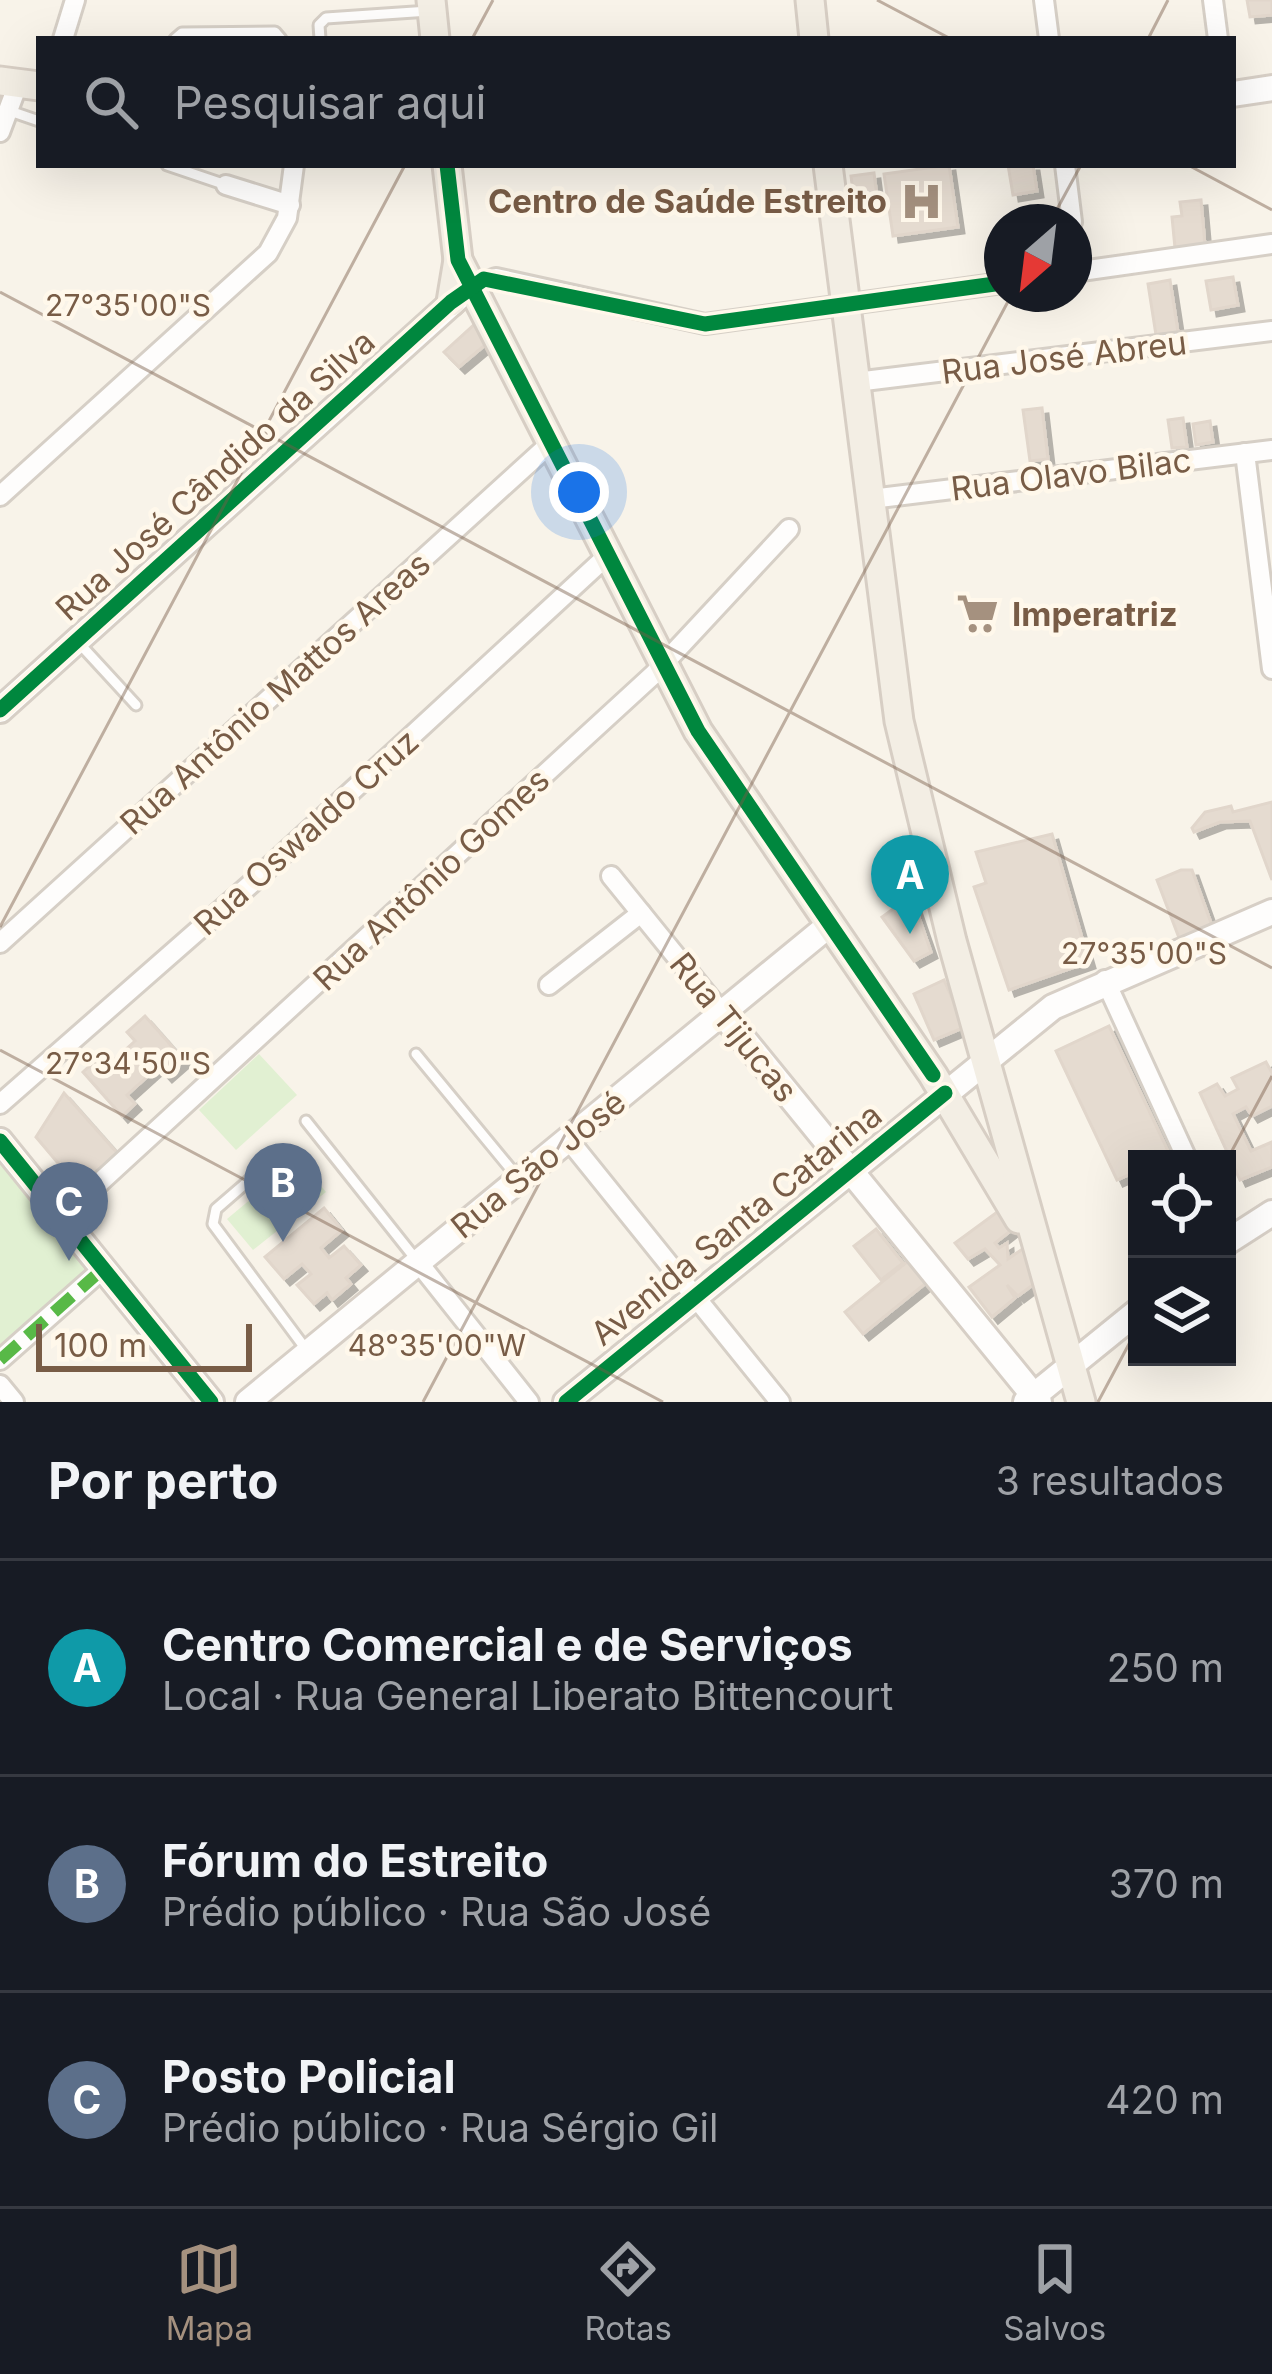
<!DOCTYPE html>
<html lang="pt">
<head>
<meta charset="utf-8">
<style>
  :root { --surface:#171b24; --page:#242831; --text:#f1f3f6; --muted:#9ea1a6; --line:#363941; --accent:#a5917f }
  body { margin:0; font-family:Inter,sans-serif; background:var(--page); color:var(--text) }
  .controls { position:absolute; right:36px; bottom:36px; display:grid; overflow:hidden; border-radius:0px; box-shadow:0 12px 48px #0002 }
  .controls button { width:108px; height:108px; display:grid; place-items:center; padding:0; border:0; border-bottom:3px solid var(--line); background:var(--surface); color:var(--text); font:60px sans-serif }
  .compass { position:absolute; left:984px; top:204px; width:108px; height:108px; border-radius:50%; background:var(--surface); box-shadow:0 12px 48px #0002; rotate:208deg }
  .scale { position:absolute; left:36px; bottom:30px; width:216px; box-sizing:border-box; padding-left:12px; border:6px solid #785c46; border-top:0; font-size:33px; line-height:42px; white-space:nowrap; color:#785c46; -webkit-text-stroke:9px #fff8eb; paint-order:stroke }
  .you { position:absolute; left:579px; top:492px; width:42px; height:42px; margin:-30px; border:9px solid #fff; border-radius:50%; background:#1a73e8; box-shadow:0 0 0 18px #1a73e833 }
  .badge { display:grid; place-items:center; width:78px; height:78px; border-radius:50%; background:var(--accent); color:#fff; font-size:39px; font-weight:700 }
  .pin { position:absolute; translate:-50% -99px; filter:drop-shadow(0 3px 6px #0008) }
  .pin::after { content:''; position:absolute; top:63px; width:42px; height:36px; background:inherit; clip-path:polygon(0 0,100% 0,50% 100%) }
  .list { margin:0; padding:0; list-style:none }
  h2 { display:flex; justify-content:space-between; align-items:center; height:156px; margin:0; padding:0 48px; font-size:51px }
  h2 small { font-size:39px; font-weight:400; color:var(--muted) }
  .list li { display:grid; grid-template-columns:78px 1fr auto; gap:36px; align-items:center; box-sizing:border-box; height:216px; padding:0 48px; border-top:3px solid var(--line) }
  .list b { display:block; font-size:45px; white-space:nowrap }
  .list p { margin:0; font-size:39px; white-space:nowrap; color:var(--muted) }
  .list em { font-size:39px; font-style:normal; color:var(--muted) }
  .icon { flex:none; width:66px; height:66px; fill:none; stroke:currentColor; stroke-width:2; stroke-linecap:round; stroke-linejoin:round }
  .map { position:relative; flex:none; width:1272px; height:1402px; overflow:hidden }
  .search { position:absolute; background:var(--surface); box-shadow:0 12px 48px #0002; left:36px; right:36px; top:36px; height:132px; display:flex; align-items:center; gap:30px; box-sizing:border-box; padding:0 42px; border-radius:0px; color:var(--muted); font-size:45px }
  .sheet { height:804px; background:var(--surface) }
  nav { display:flex; justify-content:space-around; align-items:center; box-sizing:border-box; height:168px; border-top:3px solid var(--line); background:var(--surface); font-size:33px; color:var(--muted) }
  nav a { display:grid; justify-items:center; gap:6px }
  nav .on { color:var(--accent) }
  .map>svg:first-child { display:block }
</style>
</head>
<body>
<div class="map">
<svg width="1272" height="1402" viewBox="0 0 1272 1402">
  <defs>
    <filter id="shadow"><feDropShadow dx="6" dy="6" stdDeviation="0" flood-color="#0004"/></filter>
  </defs>
  <rect width="100%" height="100%" fill="#f8f3e9"/>
  <g fill="#e1f0d2">
    <path d="M259 1054 297 1095 236 1150 199 1110Z"/>
    <path d="M294 1153 326 1192 253 1250 227 1219 276 1178 272 1172Z"/>
    <path d="M0 1163 90 1271 0 1350Z"/>
  </g>
  <g fill="#e5dbd0" stroke="#e1d6cb" stroke-width="3" filter="url(#shadow)">
    <path d="M1247 0H1272V15L1250 17Z"/>
    <path d="M949 165 958 227 893 236 884 174Z"/>
    <path d="M1008 165H1033L1037 191 1013 195Z"/>
    <path d="M874 173 878 204 855 207 851 176Z"/>
    <path d="M1201 200 1205 245 1175 248 1172 217 1182 216 1180 202Z"/>
    <path d="M1233 277 1238 305 1211 310 1206 281Z"/>
    <path d="M1170 280 1178 332 1156 335 1148 284Z"/>
    <path d="M476 323 491 340 459 367 444 352Z"/>
    <path d="M1042 408 1048 459 1030 461 1023 410Z"/>
    <path d="M1183 418 1187 447 1172 448 1168 420Z"/>
    <path d="M1210 421 1213 442 1196 445 1193 424Z"/>
    <path d="M1272 802V880L1250 821 1220 822 1194 832 1192 828 1205 812 1231 806 1233 812Z"/>
    <path d="M1052 834 1089 962 1009 990 974 887 986 883 976 852Z"/>
    <path d="M1181 870H1192L1216 937 1184 951 1157 880Z"/>
    <path d="M914 903 931 952 914 961 882 917 900 904 905 908Z"/>
    <path d="M944 980 965 1027 934 1040 914 994Z"/>
    <path d="M145 1016 184 1060 166 1076 158 1067 127 1095 135 1104 122 1116 83 1072 96 1060 104 1069 135 1041 127 1032Z"/>
    <path d="M1109 1026 1170 1155 1137 1159V1171L1117 1180 1056 1051Z"/>
    <path d="M1266 1062 1272 1073V1106L1252 1116 1246 1107 1233 1114 1251 1151 1272 1142V1167L1240 1180 1200 1093 1217 1084 1225 1096 1238 1089 1232 1078Z"/>
    <path d="M64 1093 119 1155 80 1189 36 1137Z"/>
    <path d="M1004 1207 1018 1225 995 1243 999 1248 1007 1243 1008 1259 1024 1248 1038 1281 1018 1296 1007 1285 1015 1298 992 1317 969 1287 1000 1265 985 1249 968 1259 955 1243Z"/>
    <path d="M324 1208 342 1230 321 1248 329 1258 344 1246 361 1265 346 1278 351 1284 332 1300 327 1293 314 1304 297 1285 311 1274 302 1264 284 1279 265 1257Z"/>
    <path d="M876 1229 903 1263 881 1280 854 1246Z"/>
    <path d="M908 1261 926 1283 863 1334 845 1312Z"/>
  </g>
  <g fill="none" stroke-linecap="round" stroke-linejoin="round">
    <defs>
      <g id="lane">
        <path d="M175 39 182 33 275 32 281 39"/>
        <path d="M320 39 319 25 326 18 429 11"/>
        <path d="M10 111 39 121"/>
        <path d="M167 165 226 185"/>
        <path d="M78 642 136 705"/>
        <path d="M416 1054 519 1179"/>
        <path d="M306 1121 418 1262"/>
        <path d="M261 1170 216 1209 213 1224 308 1352"/>
      </g>
      <g id="street">
        <path d="M1044 0 1049 39"/>
        <path d="M1213 0 1218 39"/>
        <path d="M63 39 75 0"/>
        <path d="M0 132 18 84"/>
        <path d="M1065 165 1072 222"/>
        <path d="M226 185 290 205"/>
        <path d="M1074 242 1078 272"/>
        <path d="M1074 272 1272 244"/>
        <path d="M471 287 496 278 705 324 1002 283"/>
        <path d="M856 382 1272 331"/>
        <path d="M1245 453 1272 669"/>
        <path d="M0 496 268 253 287 218 294 165"/>
        <path d="M871 499 1272 450"/>
        <path d="M611 876 722 1013"/>
        <path d="M0 943 551 443"/>
        <path d="M1105 980 1187 1159"/>
        <path d="M549 985 641 913"/>
        <path d="M0 1104 252 883 608 555"/>
        <path d="M568 1139 780 1402"/>
        <path d="M61 1218 654 674 789 529"/>
        <path d="M418 1262 529 1402"/>
        <path d="M0 1360 96 1275"/>
        <path d="M0 1385 14 1402"/>
      </g>
      <g id="secondary">
        <path d="M1233 94 1272 88"/>
        <path d="M0 710 464 292"/>
        <path d="M722 1013 1039 1402"/>
        <path d="M0 1141 211 1402"/>
        <path d="M1227 1242 1272 1213"/>
        <path d="M248 1402 828 926"/>
        <path d="M566 1402 1053 1007 1272 912"/>
        <path d="M1026 1402 1137 1312"/>
      </g>
      <g id="primary">
        <path d="M431 0 435 39"/>
        <path d="M810 0 814 39"/>
        <path d="M0 81 39 86"/>
        <path d="M447 165 458 260 698 731 933 1075 1019 1219"/>
        <path d="M828 165 899 721 952 941 1081 1402"/>
        <path d="M451 302 458 260"/>
      </g>
    </defs>
    <use href="#lane" stroke="#d6cfc6" stroke-width="15"/>
    <use href="#street" stroke="#d6cfc6" stroke-width="24"/>
    <use href="#secondary" stroke="#d7cfc6" stroke-width="30"/>
    <use href="#primary" stroke="#d7cec4" stroke-width="33"/>
    <use href="#lane" stroke="#fefdfc" stroke-width="9"/>
    <use href="#street" stroke="#fefdfc" stroke-width="18"/>
    <use href="#secondary" stroke="#fefdfc" stroke-width="24"/>
    <use href="#primary" stroke="#f3eee4" stroke-width="27"/>
    <path stroke="#58b947" stroke-width="12" stroke-dasharray="24 12" stroke-linecap="butt" d="M0 1360 96 1275"/>
    <defs>
      <g id="cycleway">
        <path d="M447 165 458 260 698 731 933 1075"/>
        <path d="M0 710 451 302 484 279 705 324 1002 283"/>
        <path d="M0 1141 211 1402"/>
        <path d="M566 1402 945 1093"/>
      </g>
    </defs>
    <use href="#cycleway" stroke="#fff8eb" stroke-width="22"/>
    <use href="#cycleway" stroke="#00873e" stroke-width="15"/>
  </g>
  <path fill="none" stroke="#785c46" stroke-width="3" stroke-opacity="0.45" d="M877 0 951 39M472 39 493 0M1148 39 1168 0M1188 165 1272 210M1050 222 1081 165M0 292 1272 968M0 927 405 165M0 1050 663 1402M1227 1160 1272 1076M423 1402 1012 294M1098 1402 1137 1329"/>
  <defs>
    <symbol id="hospital-bare" viewBox="-9 -9 18 18"><path d="M-5-5h3v3.5h4V-5h3V5h-3V1.5h-4V5h-3Z" fill="#a5917f" stroke="#fff8eb" stroke-width="2.5" paint-order="stroke"/></symbol>
    <symbol id="supermarket-bare" viewBox="-9 -9 18 18"><path d="M-6-5.5h2.5l.6 2H6L4.5 2H-2.5L-4.4-4H-6ZM-1.5 3.2a1.3 1.3 0 1 0 .1 0ZM3 3.2a1.3 1.3 0 1 0 .1 0Z" fill="#a5917f" stroke="#fff8eb" stroke-width="2.5" paint-order="stroke"/></symbol>
  </defs>
  <g fill-rule="evenodd">
    <use href="#hospital-bare" x="892" y="172" width="59" height="59"/>
    <use href="#supermarket-bare" x="948" y="584" width="59" height="59"/>
  </g>
  <g text-anchor="middle" stroke-width="9" stroke-linejoin="round" paint-order="stroke">
    <g font-size="33" font-weight="bold" fill="#785c46" stroke="#fff8eb" text-anchor="end">
      <text x="887" y="213">Centro de Saúde Estreito</text>
      <text x="1012" y="626" text-anchor="start">Imperatriz</text>
    </g>
    <g font-size="33" fill="#785c46" stroke="#fff8eb">
      <text transform="translate(1064 357) rotate(-7)" y="12">Rua José Abreu</text>
      <text transform="translate(1071 474) rotate(-7)" y="12">Rua Olavo Bilac</text>
      <text transform="translate(215 475) rotate(-42)" y="12">Rua José Cândido da Silva</text>
      <text transform="translate(275 693) rotate(-42)" y="12">Rua Antônio Mattos Areas</text>
      <text transform="translate(306 832) rotate(-42)" y="12">Rua Oswaldo Cruz</text>
      <text transform="translate(431 879) rotate(-43)" y="12">Rua Antônio Gomes</text>
      <text transform="translate(734 1027) rotate(51)" y="12">Rua Tijucas</text>
      <text transform="translate(538 1164) rotate(-39)" y="12">Rua São José</text>
      <text transform="translate(736 1224) rotate(-39)" y="12">Avenida Santa Catarina</text>
    </g>
  </g>
  <g font-size="30" text-anchor="middle" fill="#785c46" stroke="#fff8eb" stroke-width="9" stroke-linejoin="round" paint-order="stroke">
    <text x="128" y="316">27°35'00"S</text>
    <text x="1144" y="964">27°35'00"S</text>
    <text x="128" y="1074">27°34'50"S</text>
    <text x="437" y="1356">48°35'00"W</text>
  </g>
</svg>
<div class="controls">
<button><svg class="icon" aria-label="locate" viewBox="0 0 24 24"><circle cx="12" cy="12" r="6"/><path d="M12 2v4M12 18v4M2 12h4M18 12h4"/></svg></button>
<button><svg class="icon" aria-label="layers" viewBox="0 0 24 24"><path d="M12 4l9 5-9 5-9-5zM3 14l9 5 9-5"/></svg></button>
</div>
<svg class="compass" viewBox="-18 -18 36 36"><path d="M0-13l5 13h-10z" fill="#e53935"/><path d="M0 13l5-13h-10z" fill="#9ea1a6"/></svg>
<div class="scale">100 m</div>
<div class="you"></div>
<div class="pin badge" style="left:910px;top:934px;background:#0f9aa8">A</div>
<div class="pin badge" style="left:283px;top:1242px;background:#5c6f8a">B</div>
<div class="pin badge" style="left:69px;top:1261px;background:#5c6f8a">C</div>
<div class="search"><svg class="icon" aria-label="search" viewBox="0 0 24 24"><circle cx="10" cy="10" r="6"/><path d="M15 15l6 6"/></svg>Pesquisar aqui</div>
</div>
<section class="sheet">
<h2>Por perto<small>3 resultados</small></h2>
<ul class="list">
<li><span class="badge" style="background:#0f9aa8">A</span><div><b>Centro Comercial e de Serviços</b><p>Local · Rua General Liberato Bittencourt</p></div><em>250 m</em></li>
<li><span class="badge" style="background:#5c6f8a">B</span><div><b>Fórum do Estreito</b><p>Prédio público · Rua São José</p></div><em>370 m</em></li>
<li><span class="badge" style="background:#5c6f8a">C</span><div><b>Posto Policial</b><p>Prédio público · Rua Sérgio Gil</p></div><em>420 m</em></li>
</ul>
</section>
<nav>
<a class="on"><svg class="icon" aria-label="map" viewBox="0 0 24 24"><path d="M3 6l6-2 6 2 6-2v14l-6 2-6-2-6 2zM9 4v14M15 6v14"/></svg>Mapa</a>
<a><svg class="icon" aria-label="directions" viewBox="0 0 24 24"><path d="M12 3l9 9-9 9-9-9zM9 14v-3h6M13 9l2 2-2 2"/></svg>Rotas</a>
<a><svg class="icon" aria-label="saved" viewBox="0 0 24 24"><path d="M7 4h10v16l-5-4-5 4z"/></svg>Salvos</a>
</nav>
</body>
</html>
